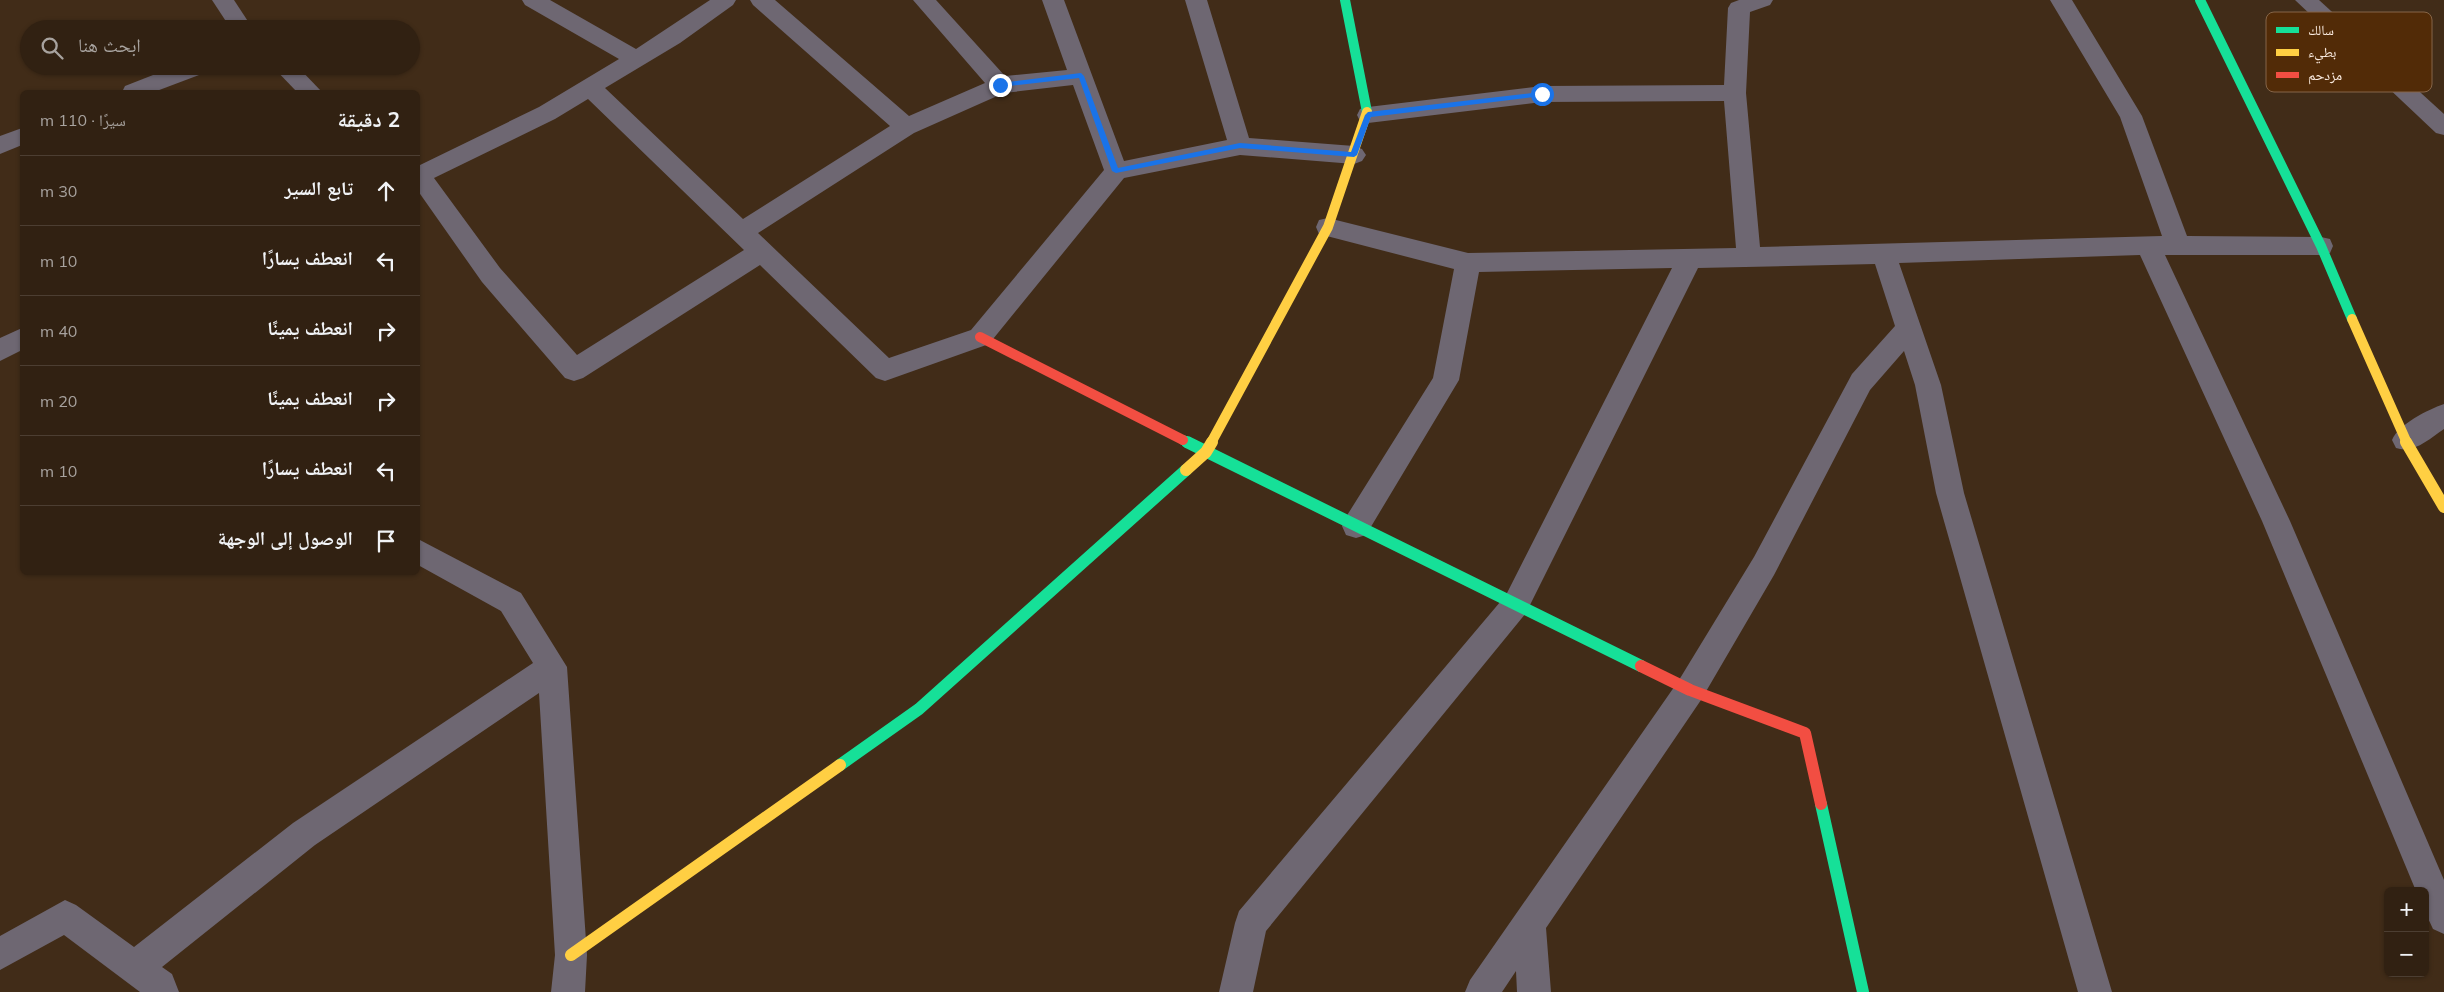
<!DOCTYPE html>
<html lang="ar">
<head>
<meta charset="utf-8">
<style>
  :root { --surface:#312112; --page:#39291b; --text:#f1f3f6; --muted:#a8a39f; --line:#4c3e32 }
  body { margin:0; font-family:Mulish,"Noto Naskh Arabic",sans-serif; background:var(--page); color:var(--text); direction:rtl }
  .controls { position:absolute; right:15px; bottom:15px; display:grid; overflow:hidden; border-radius:8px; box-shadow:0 1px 4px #0004 }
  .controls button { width:45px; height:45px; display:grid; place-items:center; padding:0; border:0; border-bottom:1px solid var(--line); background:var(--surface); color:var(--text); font:25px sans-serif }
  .stop { position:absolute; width:15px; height:15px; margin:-11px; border:4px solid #1a73e8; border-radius:50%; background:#fff }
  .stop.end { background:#1a73e8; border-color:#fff; box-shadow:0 1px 5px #0008 }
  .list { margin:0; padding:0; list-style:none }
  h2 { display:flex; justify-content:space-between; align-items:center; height:65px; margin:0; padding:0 20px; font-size:21px }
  h2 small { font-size:16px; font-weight:400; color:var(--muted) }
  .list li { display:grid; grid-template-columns:32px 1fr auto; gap:15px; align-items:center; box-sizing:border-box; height:70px; padding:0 20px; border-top:1px solid var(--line) }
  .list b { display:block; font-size:19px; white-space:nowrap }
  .list em { font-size:16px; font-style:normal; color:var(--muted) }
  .icon { flex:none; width:28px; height:28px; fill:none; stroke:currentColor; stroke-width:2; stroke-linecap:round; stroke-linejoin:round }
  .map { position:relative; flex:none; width:2444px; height:992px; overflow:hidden; direction:ltr }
  .search { position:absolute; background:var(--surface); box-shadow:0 1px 4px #0004; left:20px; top:20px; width:400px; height:55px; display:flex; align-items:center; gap:12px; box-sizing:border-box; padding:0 18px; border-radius:28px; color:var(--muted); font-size:19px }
  .panel { position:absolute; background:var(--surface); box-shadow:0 1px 4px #0004; left:20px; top:90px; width:400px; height:485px; border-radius:8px; direction:rtl }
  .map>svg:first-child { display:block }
</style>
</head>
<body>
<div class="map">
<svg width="2444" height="992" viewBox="0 0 2444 992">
  <rect width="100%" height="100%" fill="#412c18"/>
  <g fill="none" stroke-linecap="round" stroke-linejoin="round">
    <g fill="#6e6772" fill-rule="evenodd">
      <path d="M212 0H234L253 29H231Z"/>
      <path d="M522 0H550L636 49 710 0H736L733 5 680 43 605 88 743 219 890 126 753 5 750 0H775L909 116 985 83 913 0H936L1005 76 1067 70 1042 0H1064L1124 161 1227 140 1185 0H1207L1249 138 1354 146 1362 149 1366 155 1362 161 1354 164 1240 155 1124 178 989 344 885 381 876 378 760 265 583 378 574 381 565 378 482 282 418 191V166L539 107 619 59 525 5ZM1073 85 1104 170 971 330 889 358 758 233 914 133 1004 93ZM588 99 744 250 577 355 500 268 434 178 555 119Z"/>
      <path d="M1739 0H1773L1770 5 1750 12 1746 93 1760 247 2162 236 2120 117 2050 0H2072L2142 116 2187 236 2321 237 2330 239 2333 246 2330 253 2321 255H2165L2290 521 2444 880V934L2433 929 2425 912V891H2416L2262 521 2140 255 1899 263 1941 385 1964 493 2112 992H2078L1936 493 1915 385 1904 351 1870 390 1774 575 1701 700 1546 928 1551 992H1517L1516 971 1502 992H1465L1470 980 1679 680 1754 557 1852 374 1895 326 1875 264 1698 268 1526 613 1266 931 1253 992H1219L1235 923 1239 911 1506 595 1672 268 1479 272 1459 380 1366 535 1356 538 1346 535 1342 526 1346 517 1433 378 1454 269 1319 234 1316 227 1319 220 1328 218 1468 253 1736 248 1724 101 1542 102 1368 123 1360 121 1357 115 1360 109 1368 107 1542 86 1724 85 1728 8 1731 3Z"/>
      <path d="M2295 0H2319L2444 114V135L2436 133Z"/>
      <path d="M176 66H210L207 72 154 92H122L125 86Z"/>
      <path d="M272 66H297L322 92H297Z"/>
      <path d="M22 128V145L0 154V136Z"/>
      <path d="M22 328V350L0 361V338Z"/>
      <path d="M2444 404V429C2429 439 2414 454 2396 448L2392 440C2399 424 2427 410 2444 404Z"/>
      <path d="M418 539 521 593 567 667 587 955 585 992H551L555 955 539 693 315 845 162 967 172 974 179 992H140L64 935 0 970V936L65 900 76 905 134 947 293 823 533 663 501 611 418 565Z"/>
    </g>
    <g stroke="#16e098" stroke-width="10">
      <path d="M1345 0 1367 112"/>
      <path d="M2200 0 2321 246 2352 319"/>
      <path d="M1183 440 1189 443"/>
    </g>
    <g stroke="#16e098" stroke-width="12">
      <path d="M1187 442 1641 666"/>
      <path d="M840 765 919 709 1186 470"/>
      <path d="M1821 804 1863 992"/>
    </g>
    <g stroke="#ffcf43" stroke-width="10">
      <path d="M2352 319 2407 443"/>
      <path d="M1211 443 1328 227 1367 112"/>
    </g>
    <g stroke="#ffcf43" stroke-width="12">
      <path d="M2406 442 2444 507"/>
      <path d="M1186 470 1206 452 1212 442"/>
      <path d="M571 955 840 765"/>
    </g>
    <path stroke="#f24e42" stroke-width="10" d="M980 337 1183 440"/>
    <path stroke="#f24e42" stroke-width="12" d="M1641 666 1690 690 1805 733 1821 804"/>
  </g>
  <path fill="#1a73e8" d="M1081 73 1084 76 1118 168 1240 143 1351 152 1365 115 1368 112 1542 92 1546 94 1542 96 1371 117 1357 155 1354 157 1240 148 1116 173 1112 171 1079 78 1000 87 997 85 1000 83Z"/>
  <rect x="2266" y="12" width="166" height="80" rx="8" fill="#522b07" stroke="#856548" stroke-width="1"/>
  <rect x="2276" y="27" width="23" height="6" fill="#16e098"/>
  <rect x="2276" y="49" width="23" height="7" fill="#ffcf43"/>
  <rect x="2276" y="72" width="23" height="6" fill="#f24e42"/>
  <g font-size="14" fill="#fbece1">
    <text x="2308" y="35">سالك</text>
    <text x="2308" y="57">بطيء</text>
    <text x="2308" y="80">مزدحم</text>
  </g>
</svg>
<div class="controls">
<button>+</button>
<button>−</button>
</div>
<div class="stop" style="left:1542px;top:94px"></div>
<div class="stop end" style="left:1000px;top:85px"></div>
<div class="search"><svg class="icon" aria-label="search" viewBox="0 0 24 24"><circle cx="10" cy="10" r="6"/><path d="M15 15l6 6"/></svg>ابحث هنا</div>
<section class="panel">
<h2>2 دقيقة<small>سيرًا · 110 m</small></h2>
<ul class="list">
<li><svg class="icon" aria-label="ahead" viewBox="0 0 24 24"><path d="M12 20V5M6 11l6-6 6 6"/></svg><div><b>تابع السير</b></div><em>30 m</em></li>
<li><svg class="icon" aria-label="left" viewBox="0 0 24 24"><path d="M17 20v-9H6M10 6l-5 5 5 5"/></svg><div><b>انعطف يسارًا</b></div><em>10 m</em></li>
<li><svg class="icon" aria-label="right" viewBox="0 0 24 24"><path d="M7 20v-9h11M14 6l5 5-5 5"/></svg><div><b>انعطف يمينًا</b></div><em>40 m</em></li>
<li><svg class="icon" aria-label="right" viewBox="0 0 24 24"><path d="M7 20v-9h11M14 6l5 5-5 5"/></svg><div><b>انعطف يمينًا</b></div><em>20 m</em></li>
<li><svg class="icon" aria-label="left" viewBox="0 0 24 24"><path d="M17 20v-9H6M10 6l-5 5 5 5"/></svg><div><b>انعطف يسارًا</b></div><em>10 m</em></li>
<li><svg class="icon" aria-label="arrive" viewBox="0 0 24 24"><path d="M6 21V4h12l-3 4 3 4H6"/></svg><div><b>الوصول إلى الوجهة</b></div></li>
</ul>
</section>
</div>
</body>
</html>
